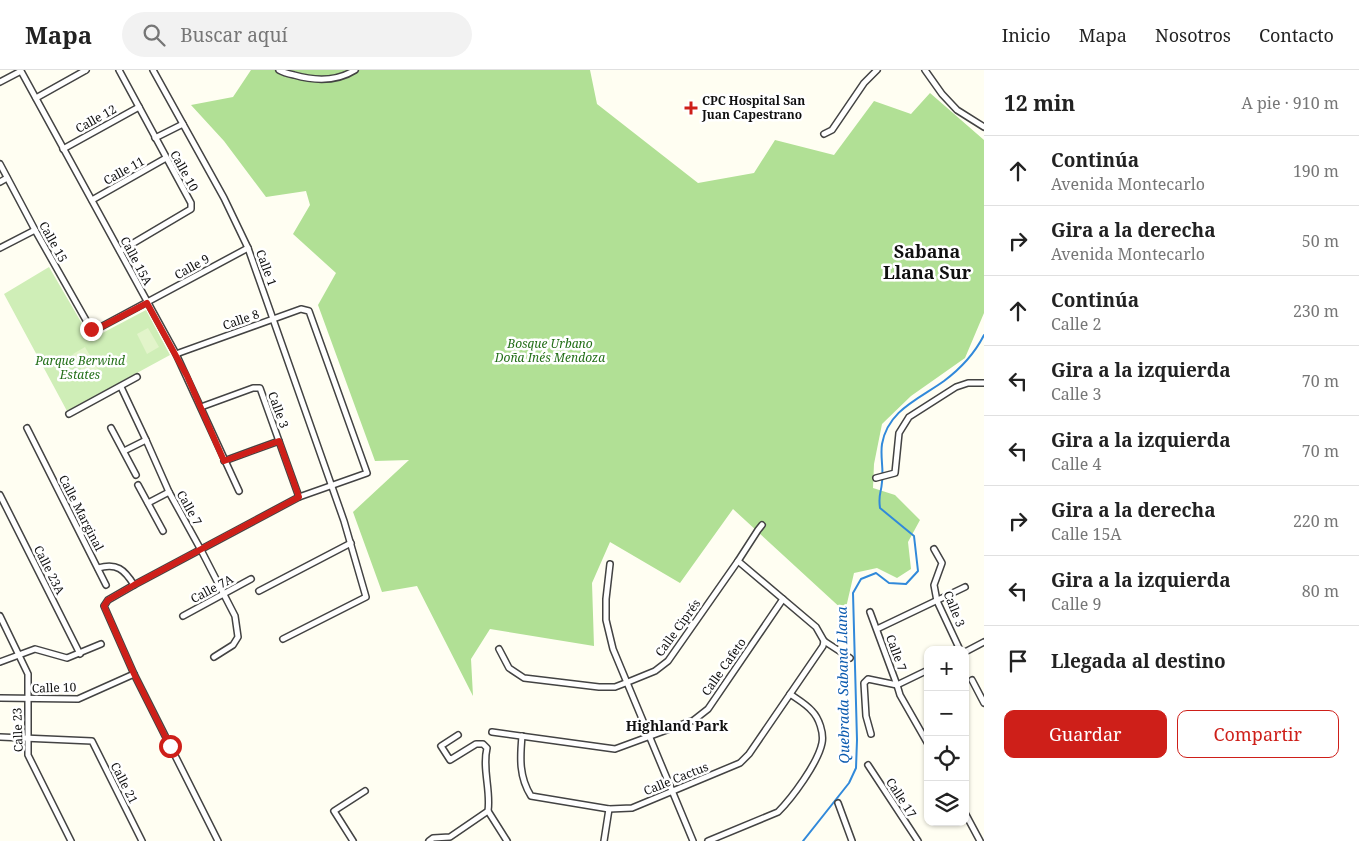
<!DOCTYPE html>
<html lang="es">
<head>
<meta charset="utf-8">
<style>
  :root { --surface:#fff; --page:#f2f2f2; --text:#222; --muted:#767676; --line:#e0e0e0; --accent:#ce1f19 }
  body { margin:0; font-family:"Noto Serif",serif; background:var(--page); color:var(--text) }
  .controls { position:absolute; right:15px; bottom:15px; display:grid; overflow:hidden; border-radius:10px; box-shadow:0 1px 4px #0004 }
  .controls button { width:45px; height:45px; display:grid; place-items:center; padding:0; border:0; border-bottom:1px solid var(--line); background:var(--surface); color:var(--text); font:25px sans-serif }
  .stop { position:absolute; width:15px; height:15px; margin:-11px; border:4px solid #ce1f19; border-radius:50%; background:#fff }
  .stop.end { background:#ce1f19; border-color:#fff; box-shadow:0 1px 5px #0008 }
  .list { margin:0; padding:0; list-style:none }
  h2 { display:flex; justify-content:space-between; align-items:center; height:65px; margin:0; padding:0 20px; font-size:21px }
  h2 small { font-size:16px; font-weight:400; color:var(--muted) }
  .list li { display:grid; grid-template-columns:32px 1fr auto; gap:15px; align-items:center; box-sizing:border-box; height:70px; padding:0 20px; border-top:1px solid var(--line) }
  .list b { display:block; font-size:19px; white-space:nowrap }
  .list p { margin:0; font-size:16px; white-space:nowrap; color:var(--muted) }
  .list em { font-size:16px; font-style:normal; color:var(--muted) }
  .actions { display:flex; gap:10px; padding:15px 20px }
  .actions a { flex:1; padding:11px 0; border:1px solid var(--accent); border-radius:10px; text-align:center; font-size:18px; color:var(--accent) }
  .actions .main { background:var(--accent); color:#fff }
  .icon { flex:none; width:28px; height:28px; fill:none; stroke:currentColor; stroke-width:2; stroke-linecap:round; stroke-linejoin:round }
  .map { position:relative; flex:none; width:984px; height:771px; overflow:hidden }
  header { display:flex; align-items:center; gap:30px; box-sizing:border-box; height:70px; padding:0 25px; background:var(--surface); border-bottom:1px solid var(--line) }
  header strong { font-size:24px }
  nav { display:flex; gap:28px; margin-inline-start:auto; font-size:18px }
  .search { width:350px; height:45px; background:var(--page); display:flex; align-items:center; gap:12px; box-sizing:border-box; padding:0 18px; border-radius:28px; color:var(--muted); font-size:19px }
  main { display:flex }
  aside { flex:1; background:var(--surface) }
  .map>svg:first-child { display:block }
</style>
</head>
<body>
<header>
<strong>Mapa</strong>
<div class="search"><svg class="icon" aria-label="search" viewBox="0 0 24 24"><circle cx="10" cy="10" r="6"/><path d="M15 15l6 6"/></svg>Buscar aquí</div>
<nav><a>Inicio</a><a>Mapa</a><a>Nosotros</a><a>Contacto</a></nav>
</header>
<main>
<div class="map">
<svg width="984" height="771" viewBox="0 0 984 771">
  <rect width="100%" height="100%" fill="#fffef2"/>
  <path fill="#cfeeb7" d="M49 197 91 269 146 240 170 285 67 341 4 224Z"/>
  <path fill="#b1e095" d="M251 0H590L597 34 698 113 754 103 775 70 834 85 874 31 911 44 930 23 984 70V243L965 288 911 326 882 354 874 394 873 418 895 425 920 450 908 472 911 499 897 508 877 498 854 503 845 542 733 439 680 513 610 472 592 513 594 576 490 559 471 589 473 626 417 516 382 522 353 442 409 390 375 391 318 235 336 203 293 164 310 135 306 121 266 127 224 71 191 35 233 27Z"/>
  <g fill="#e2f4ca">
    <path d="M148 258 159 277 147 284 137 264Z"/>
    <path d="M85 277 100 303 87 310 73 284Z"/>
  </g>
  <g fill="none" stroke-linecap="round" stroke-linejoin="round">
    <path stroke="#3189da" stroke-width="2" d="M803 771 849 713 856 698 857 670 853 523 861 509 876 503 889 513 906 514 918 501 914 466 880 438C878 424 881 425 882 412 884 400 880 387 882 374 888 340 919 329 944 311 960 299 975 283 984 265"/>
    <defs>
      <g id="street">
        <path d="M119 0 191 133V139L120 181"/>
        <path d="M153 0 224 128 248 178 344 451 366 527 283 569"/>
        <path d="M279 0C284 3 289 4 294 5 315 11 336 12 355 0"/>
        <path d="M925 0 942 24 957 40 984 57"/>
        <path d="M0 12 21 1 176 284 239 421"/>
        <path d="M36 28 86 0"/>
        <path d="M824 64 832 60 864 13 877 0"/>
        <path d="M155 68 183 54"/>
        <path d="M63 79 139 37"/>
        <path d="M0 94 35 160 91 259H97L248 178"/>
        <path d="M0 112 7 108"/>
        <path d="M92 130 166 88"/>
        <path d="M0 178 35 160"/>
        <path d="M176 284 301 239 309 241 367 403 299 427 134 515 108 530 104 536 134 604 218 771"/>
        <path d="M121 317 146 370 169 422 201 480 235 546 238 567 233 575 214 587"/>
        <path d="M201 337 253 318H260L299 427"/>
        <path d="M69 344 137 307"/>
        <path d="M27 358 106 515"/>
        <path d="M111 358 136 405"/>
        <path d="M124 381 146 370"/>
        <path d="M224 391 279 371"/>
        <path d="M876 408 895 403 899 363 909 347 956 317 968 313H984"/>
        <path d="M138 415 163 461"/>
        <path d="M0 425 80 584"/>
        <path d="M148 433 169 422"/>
        <path d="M934 479 942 493 934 515 937 531 960 580"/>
        <path d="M738 491 816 557 824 571 850 588"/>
        <path d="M610 494 606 529V550L613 579 693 771"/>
        <path d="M98 498C117 493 124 499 134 515"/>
        <path d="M259 521 351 473"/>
        <path d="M870 542 897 615 900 625 928 674"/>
        <path d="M0 546 28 604V685L71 771"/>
        <path d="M183 546 251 509"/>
        <path d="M877 559 965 517"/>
        <path d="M499 579 509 598 524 608 599 617H615L628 612 655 601 668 591 738 491 758 460 762 455"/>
        <path d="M965 582 984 572"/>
        <path d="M0 592 35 579 67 588 101 574"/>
        <path d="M972 610 984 633"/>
        <path d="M0 628 78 629 134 604"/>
        <path d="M492 662 615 679 694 650 708 639 783 529"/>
        <path d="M871 664 866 646 864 613 868 609 897 615 928 600"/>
        <path d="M522 666C520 688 519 707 531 726L609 739 632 738 740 693 749 684 823 576 824 571"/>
        <path d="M0 667 92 671 142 771"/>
        <path d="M868 695 918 771"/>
        <path d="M838 733 852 771"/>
        <path d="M488 741 507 771"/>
        <path d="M965 743 980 771"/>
        <path d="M353 771 334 741 365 721"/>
        <path d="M429 771 433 768 450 767 488 741C491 720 482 699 487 678L483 674H476L450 690 441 676 458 665"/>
        <path d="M604 771 609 739"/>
        <path d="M708 771 778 742C792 728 818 693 822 673 824 663 819 648 812 641 806 634 797 629 790 624"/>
      </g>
    </defs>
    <use href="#street" stroke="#434343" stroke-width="8"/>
    <use href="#street" stroke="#fff" stroke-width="5"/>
  </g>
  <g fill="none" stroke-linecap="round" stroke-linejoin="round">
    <path stroke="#ce1f19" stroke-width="6" d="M91 259H97L147 233 187 306 224 391 279 371 299 427 134 515 108 530 104 536 134 604 170 676"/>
  </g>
  <path fill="#ce1f19" stroke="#fff" stroke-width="2" d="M688.5 30.5h5v5h5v5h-5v5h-5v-5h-5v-5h5z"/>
  <g text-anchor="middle" stroke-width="5" stroke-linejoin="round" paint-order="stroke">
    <g font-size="12" font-weight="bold" fill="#101010" stroke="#fff" text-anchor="start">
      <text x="702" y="35">CPC Hospital San<tspan x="702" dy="14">Juan Capestrano</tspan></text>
    </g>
    <g font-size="12" fill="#101010" stroke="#fff">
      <text transform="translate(96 49) rotate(-29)" y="4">Calle 12</text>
      <text transform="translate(124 101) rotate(-29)" y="4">Calle 11</text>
      <text transform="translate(184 101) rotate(61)" y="4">Calle 10</text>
      <text transform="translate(53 172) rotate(61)" y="4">Calle 15</text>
      <text transform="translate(136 191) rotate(62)" y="4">Calle 15A</text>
      <text transform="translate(192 197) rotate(-29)" y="4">Calle 9</text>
      <text transform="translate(266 198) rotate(70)" y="4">Calle 1</text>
      <text transform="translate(241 250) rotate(-19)" y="4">Calle 8</text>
      <text transform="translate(278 340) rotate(70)" y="4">Calle 3</text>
      <text transform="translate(189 438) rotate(61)" y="4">Calle 7</text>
      <text transform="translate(81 443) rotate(63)" y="4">Calle Marginal</text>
      <text transform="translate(49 500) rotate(63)" y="4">Calle 23A</text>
      <text transform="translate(212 519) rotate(-28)" y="4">Calle 7A</text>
      <text transform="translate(954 539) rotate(68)" y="4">Calle 3</text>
      <text transform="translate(678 558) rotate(-54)" y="4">Calle Ciprés</text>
      <text transform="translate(896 583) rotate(70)" y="4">Calle 7</text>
      <text transform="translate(724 597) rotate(-55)" y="4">Calle Cafeto</text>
      <text transform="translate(54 618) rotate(-2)" y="4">Calle 10</text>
      <text transform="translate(18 660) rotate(-92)" y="4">Calle 23</text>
      <text transform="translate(676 709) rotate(-22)" y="4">Calle Cactus</text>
      <text transform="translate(124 713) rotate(63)" y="4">Calle 21</text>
      <text transform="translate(901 728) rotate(57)" y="4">Calle 17</text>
    </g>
    <g font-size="12" font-style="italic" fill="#236f18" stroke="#fff">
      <text x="550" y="278">Bosque Urbano<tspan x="550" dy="14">Doña Inés Mendoza</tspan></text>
      <text x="80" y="295">Parque Berwind<tspan x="80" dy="14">Estates</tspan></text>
    </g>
    <g font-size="14" font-style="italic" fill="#0b5aaf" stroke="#fff">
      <text transform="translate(843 615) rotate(-91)" y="5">Quebrada Sabana Llana</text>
    </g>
    <g font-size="14" font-weight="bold" fill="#101010" stroke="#fff">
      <text x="677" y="661">Highland Park</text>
    </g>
    <g font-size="18" font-weight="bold" fill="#101010" stroke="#fff">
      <text x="927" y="188">Sabana<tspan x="927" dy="21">Llana Sur</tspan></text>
    </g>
  </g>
</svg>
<div class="controls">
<button>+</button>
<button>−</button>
<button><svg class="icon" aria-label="locate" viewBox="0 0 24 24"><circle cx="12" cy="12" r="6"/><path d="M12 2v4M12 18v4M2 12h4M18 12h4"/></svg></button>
<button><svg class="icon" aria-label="layers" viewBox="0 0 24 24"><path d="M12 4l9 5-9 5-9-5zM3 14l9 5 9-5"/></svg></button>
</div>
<div class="stop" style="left:170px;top:676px"></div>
<div class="stop end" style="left:91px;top:259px"></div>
</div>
<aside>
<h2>12 min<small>A pie · 910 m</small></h2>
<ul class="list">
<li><svg class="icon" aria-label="ahead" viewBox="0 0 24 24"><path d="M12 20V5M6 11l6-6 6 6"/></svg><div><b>Continúa</b><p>Avenida Montecarlo</p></div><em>190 m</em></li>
<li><svg class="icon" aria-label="right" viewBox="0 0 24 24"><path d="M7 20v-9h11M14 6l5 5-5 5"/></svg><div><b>Gira a la derecha</b><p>Avenida Montecarlo</p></div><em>50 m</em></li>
<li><svg class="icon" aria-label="ahead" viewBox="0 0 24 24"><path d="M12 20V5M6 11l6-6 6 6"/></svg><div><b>Continúa</b><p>Calle 2</p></div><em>230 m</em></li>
<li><svg class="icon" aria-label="left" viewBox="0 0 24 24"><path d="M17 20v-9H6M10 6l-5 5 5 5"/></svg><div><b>Gira a la izquierda</b><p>Calle 3</p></div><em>70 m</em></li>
<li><svg class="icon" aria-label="left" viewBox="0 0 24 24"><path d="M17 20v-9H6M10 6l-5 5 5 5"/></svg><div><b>Gira a la izquierda</b><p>Calle 4</p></div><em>70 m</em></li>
<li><svg class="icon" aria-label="right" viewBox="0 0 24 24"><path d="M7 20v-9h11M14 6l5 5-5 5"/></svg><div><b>Gira a la derecha</b><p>Calle 15A</p></div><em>220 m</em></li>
<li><svg class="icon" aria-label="left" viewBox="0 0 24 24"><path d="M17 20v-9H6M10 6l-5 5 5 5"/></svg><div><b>Gira a la izquierda</b><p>Calle 9</p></div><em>80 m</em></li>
<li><svg class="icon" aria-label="arrive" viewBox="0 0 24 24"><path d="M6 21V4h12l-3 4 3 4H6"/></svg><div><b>Llegada al destino</b></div></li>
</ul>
<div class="actions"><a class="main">Guardar</a><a>Compartir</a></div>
</aside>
</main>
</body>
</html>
